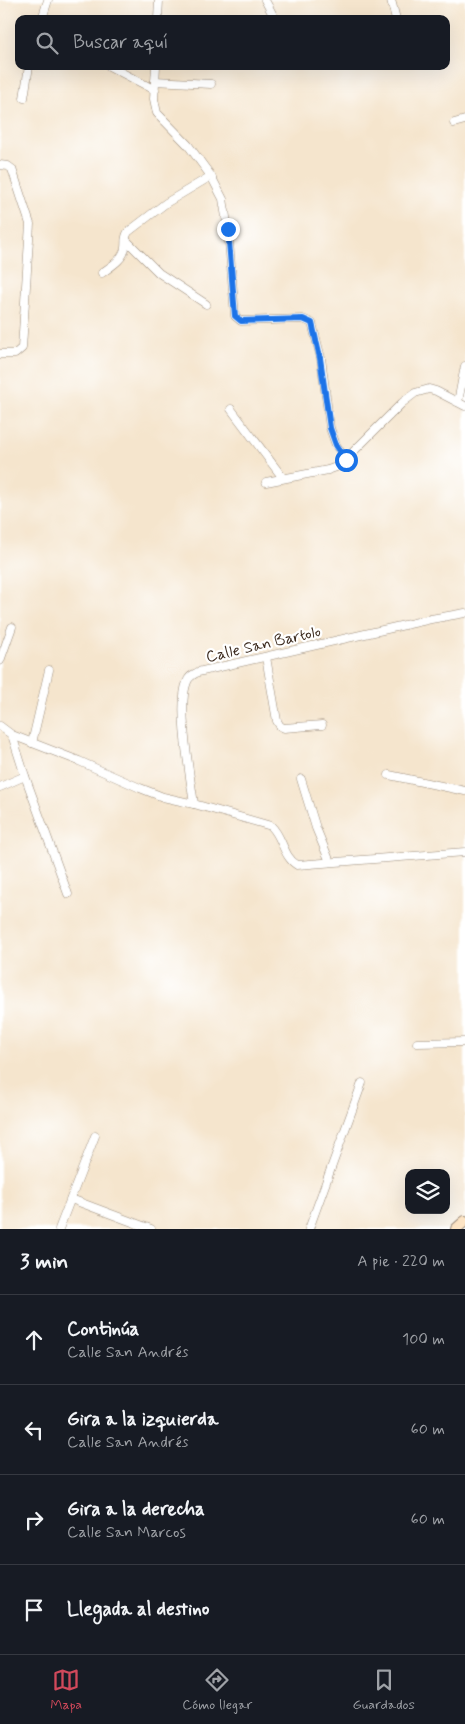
<!DOCTYPE html>
<html lang="es">
<head>
<meta charset="utf-8">
<style>
  :root { --surface:#171b24; --page:#242831; --text:#f1f3f6; --muted:#9ea1a6; --line:#363941; --accent:#d1495b }
  body { margin:0; font-family:Mynerve,sans-serif; background:var(--page); color:var(--text) }
  .controls { position:absolute; right:15px; bottom:15px; display:grid; overflow:hidden; border-radius:10px; box-shadow:0 5px 20px #0002 }
  .controls button { width:45px; height:45px; display:grid; place-items:center; padding:0; border:0; border-bottom:1px solid var(--line); background:var(--surface); color:var(--text); font:25px sans-serif }
  .stop { position:absolute; width:15px; height:15px; margin:-11px; border:4px solid #1a73e8; border-radius:50%; background:#fff }
  .stop.end { background:#1a73e8; border-color:#fff; box-shadow:0 1px 5px #0008 }
  .list { margin:0; padding:0; list-style:none }
  h2 { display:flex; justify-content:space-between; align-items:center; height:65px; margin:0; padding:0 20px; font-size:21px }
  h2 small { font-size:16px; font-weight:400; color:var(--muted) }
  .list li { display:grid; grid-template-columns:32px 1fr auto; gap:15px; align-items:center; box-sizing:border-box; height:90px; padding:0 20px; border-top:1px solid var(--line) }
  .list b { display:block; font-size:19px; white-space:nowrap }
  .list p { margin:0; font-size:16px; white-space:nowrap; color:var(--muted) }
  .list em { font-size:16px; font-style:normal; color:var(--muted) }
  .icon { flex:none; width:28px; height:28px; fill:none; stroke:currentColor; stroke-width:2; stroke-linecap:round; stroke-linejoin:round }
  .map { position:relative; flex:none; width:465px; height:1229px; overflow:hidden }
  .search { position:absolute; background:var(--surface); box-shadow:0 5px 20px #0002; left:15px; right:15px; top:15px; height:55px; display:flex; align-items:center; gap:12px; box-sizing:border-box; padding:0 18px; border-radius:10px; color:var(--muted); font-size:19px }
  .sheet { height:425px; background:var(--surface) }
  nav { display:flex; justify-content:space-around; align-items:center; box-sizing:border-box; height:70px; border-top:1px solid var(--line); background:var(--surface); font-size:14px; color:var(--muted) }
  nav a { display:grid; justify-items:center; gap:2px }
  nav .on { color:var(--accent) }
  .map>svg:first-child { display:block }
</style>
</head>
<body>
<div class="map">
<svg width="465" height="1229" viewBox="0 0 465 1229">
  <rect width="100%" height="100%" fill="#fff"/>
  <filter id="ink" filterUnits="userSpaceOnUse"><feTurbulence type="fractalNoise" baseFrequency=".02" numOctaves="2"/><feDisplacementMap in="SourceGraphic" scale="10" xChannelSelector="R" yChannelSelector="G"/><feConvolveMatrix kernelMatrix="1 2 1 2 8 2 1 2 1" color-interpolation-filters="sRGB"/></filter>
  <filter id="wash" filterUnits="userSpaceOnUse"><feTurbulence type="fractalNoise" baseFrequency=".0096" numOctaves="4" result="noise"/><feDisplacementMap in="SourceGraphic" scale="20" xChannelSelector="R" yChannelSelector="G"/><feGaussianBlur stdDeviation="1.12" result="paint"/><feColorMatrix in="noise" values="0 0 0 0 0 0 0 0 0 0 0 0 0 0 0 0 0 1.4 0 .05"/><feComposite in="paint" operator="in"/></filter>
  <g filter="url(#wash)">
    <rect width="100%" height="100%" fill="#f5e5cd"/>
  </g>
  <g filter="url(#ink)">
    <g fill="none" stroke-linecap="round" stroke-linejoin="round">
      <defs>
        <g id="street">
          <path d="M265 0 275 19"/>
          <path d="M391 0 396 19"/>
          <path d="M42 19 48 0"/>
          <path d="M158 19 159 0"/>
          <path d="M109 66 155 90"/>
          <path d="M156 66 154 99 157 113 188 145 211 176 223 199 228 229 235 316 241 321 303 319 312 323 321 358 330 428 336 445 346 460"/>
          <path d="M155 81 211 84"/>
          <path d="M24 98 29 66"/>
          <path d="M454 123 465 120"/>
          <path d="M0 165 8 166 12 169 30 224 22 348 15 354H0"/>
          <path d="M126 240 159 273 206 304"/>
          <path d="M102 273C111 266 123 260 125 248 126 242 124 238 128 232L166 203 211 176"/>
          <path d="M458 402 465 366"/>
          <path d="M231 409 283 478"/>
          <path d="M266 482 328 470 339 466 402 403 415 393 429 389 436 391 465 406"/>
          <path d="M266 657 277 721 280 726 284 728 322 725"/>
          <path d="M0 661 12 627"/>
          <path d="M0 726 12 735 79 761 140 788 163 797 194 804 271 826C283 837 283 857 297 865L465 852"/>
          <path d="M12 735 25 776 68 894"/>
          <path d="M32 743 49 670"/>
          <path d="M389 775 465 791"/>
          <path d="M301 779 316 828 330 862"/>
          <path d="M0 787 25 776"/>
          <path d="M194 804C190 776 177 705 187 682 189 676 193 675 198 672L431 619 465 613"/>
          <path d="M417 1043 465 1042"/>
          <path d="M71 1199 151 1229"/>
          <path d="M59 1229 95 1136"/>
          <path d="M309 1229 362 1083"/>
        </g>
        <path id="secondary" d="M456 1229 465 1221"/>
      </defs>
      <use href="#street" stroke="#988876" stroke-width="9"/>
      <use href="#secondary" stroke="#988876" stroke-width="12"/>
      <use href="#street" stroke="#fff" stroke-width="8"/>
      <use href="#secondary" stroke="#fee5c5" stroke-width="10"/>
    </g>
  </g>
  <g fill="none" stroke-linecap="round" stroke-linejoin="round" filter="url(#ink)">
    <path stroke="#1a73e8" stroke-width="6" d="M228 229 235 316 241 321 303 319 312 323 320 358 330 428 336 445 346 460"/>
  </g>
  <g text-anchor="middle" stroke-width="4.5" stroke-linejoin="round" paint-order="stroke">
    <g font-size="16" fill="#3b2a1e" stroke="#fff">
      <text transform="translate(263 643) rotate(-13)" y="6">Calle San Bartolo</text>
    </g>
  </g>
</svg>
<div class="controls">
<button><svg class="icon" aria-label="layers" viewBox="0 0 24 24"><path d="M12 4l9 5-9 5-9-5zM3 14l9 5 9-5"/></svg></button>
</div>
<div class="stop" style="left:346px;top:460px"></div>
<div class="stop end" style="left:228px;top:229px"></div>
<div class="search"><svg class="icon" aria-label="search" viewBox="0 0 24 24"><circle cx="10" cy="10" r="6"/><path d="M15 15l6 6"/></svg>Buscar aquí</div>
</div>
<section class="sheet">
<h2>3 min<small>A pie · 220 m</small></h2>
<ul class="list">
<li><svg class="icon" aria-label="ahead" viewBox="0 0 24 24"><path d="M12 20V5M6 11l6-6 6 6"/></svg><div><b>Continúa</b><p>Calle San Andrés</p></div><em>100 m</em></li>
<li><svg class="icon" aria-label="left" viewBox="0 0 24 24"><path d="M17 20v-9H6M10 6l-5 5 5 5"/></svg><div><b>Gira a la izquierda</b><p>Calle San Andrés</p></div><em>60 m</em></li>
<li><svg class="icon" aria-label="right" viewBox="0 0 24 24"><path d="M7 20v-9h11M14 6l5 5-5 5"/></svg><div><b>Gira a la derecha</b><p>Calle San Marcos</p></div><em>60 m</em></li>
<li><svg class="icon" aria-label="arrive" viewBox="0 0 24 24"><path d="M6 21V4h12l-3 4 3 4H6"/></svg><div><b>Llegada al destino</b></div></li>
</ul>
</section>
<nav>
<a class="on"><svg class="icon" aria-label="map" viewBox="0 0 24 24"><path d="M3 6l6-2 6 2 6-2v14l-6 2-6-2-6 2zM9 4v14M15 6v14"/></svg>Mapa</a>
<a><svg class="icon" aria-label="directions" viewBox="0 0 24 24"><path d="M12 3l9 9-9 9-9-9zM9 14v-3h6M13 9l2 2-2 2"/></svg>Cómo llegar</a>
<a><svg class="icon" aria-label="saved" viewBox="0 0 24 24"><path d="M7 4h10v16l-5-4-5 4z"/></svg>Guardados</a>
</nav>
</body>
</html>
